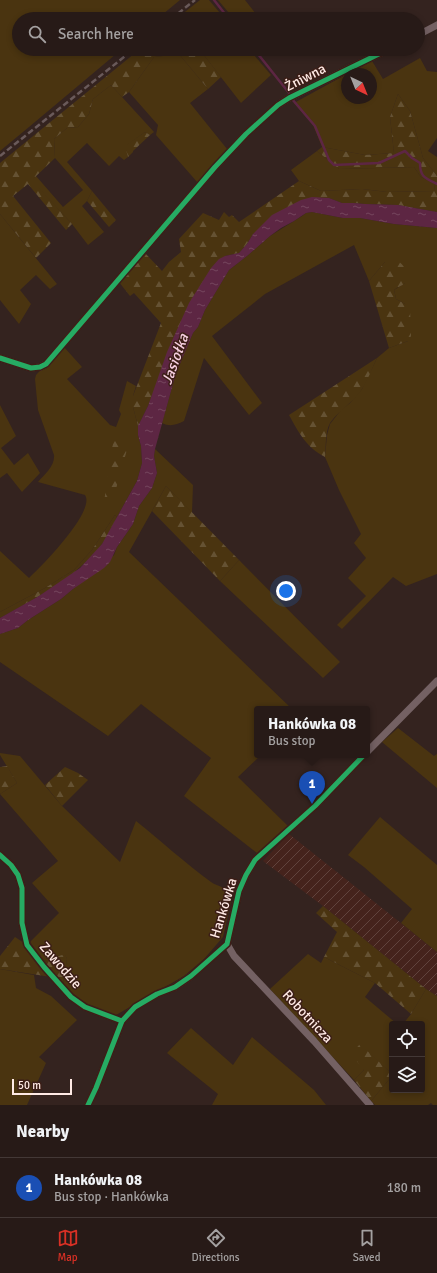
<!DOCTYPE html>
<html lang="en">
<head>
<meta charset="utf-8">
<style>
  :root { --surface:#271a17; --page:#332724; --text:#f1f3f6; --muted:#a4a1a1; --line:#433836; --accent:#d93025 }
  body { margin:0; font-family:Signika,sans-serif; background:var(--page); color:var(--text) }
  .controls { position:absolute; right:12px; bottom:12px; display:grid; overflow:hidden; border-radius:4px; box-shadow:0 2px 6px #0003 }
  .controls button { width:36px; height:36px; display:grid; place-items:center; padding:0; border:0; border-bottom:1px solid var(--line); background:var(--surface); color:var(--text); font:20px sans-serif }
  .compass { position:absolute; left:341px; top:68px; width:36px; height:36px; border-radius:50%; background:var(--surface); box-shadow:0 2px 6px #0003; rotate:137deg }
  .scale { position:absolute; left:12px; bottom:10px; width:60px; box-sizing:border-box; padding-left:4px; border:2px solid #ffeae5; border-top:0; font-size:11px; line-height:14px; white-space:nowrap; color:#ffeae5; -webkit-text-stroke:3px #3c1e17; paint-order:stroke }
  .you { position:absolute; left:286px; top:591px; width:14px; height:14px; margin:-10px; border:3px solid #fff; border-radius:50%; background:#1a73e8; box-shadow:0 0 0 6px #1a73e833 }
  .badge { display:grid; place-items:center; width:26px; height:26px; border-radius:50%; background:var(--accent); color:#fff; font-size:13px; font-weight:700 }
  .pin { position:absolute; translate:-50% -33px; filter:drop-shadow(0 1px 2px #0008) }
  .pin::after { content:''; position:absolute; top:21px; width:14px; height:12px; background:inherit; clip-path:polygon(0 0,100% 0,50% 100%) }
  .popup { position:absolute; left:254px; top:706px; width:116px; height:52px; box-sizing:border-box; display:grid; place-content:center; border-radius:4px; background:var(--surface); filter:drop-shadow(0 1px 3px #0005); font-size:13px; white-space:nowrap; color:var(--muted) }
  .popup b { font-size:15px; color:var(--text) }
  .popup::after { content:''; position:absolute; left:50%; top:100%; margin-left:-8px; border:8px solid transparent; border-top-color:var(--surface) }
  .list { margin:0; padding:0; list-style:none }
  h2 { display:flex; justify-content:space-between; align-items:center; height:52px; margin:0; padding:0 16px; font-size:17px }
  h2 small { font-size:13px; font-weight:400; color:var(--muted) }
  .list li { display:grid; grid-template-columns:26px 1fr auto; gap:12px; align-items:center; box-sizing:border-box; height:60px; padding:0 16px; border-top:1px solid var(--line) }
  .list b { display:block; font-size:15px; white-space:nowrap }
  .list p { margin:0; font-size:13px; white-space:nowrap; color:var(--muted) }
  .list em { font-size:13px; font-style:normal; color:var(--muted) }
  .icon { flex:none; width:22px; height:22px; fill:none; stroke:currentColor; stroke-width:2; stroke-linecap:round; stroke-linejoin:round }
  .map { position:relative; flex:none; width:437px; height:1105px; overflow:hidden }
  .search { position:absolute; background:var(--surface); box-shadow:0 2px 6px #0003; left:12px; right:12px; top:12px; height:44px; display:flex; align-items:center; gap:10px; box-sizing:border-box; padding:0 14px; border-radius:22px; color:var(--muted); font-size:15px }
  .sheet { height:112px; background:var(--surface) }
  nav { display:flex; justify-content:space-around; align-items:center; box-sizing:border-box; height:56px; border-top:1px solid var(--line); background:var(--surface); font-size:11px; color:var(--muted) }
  nav a { display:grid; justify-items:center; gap:2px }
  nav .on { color:var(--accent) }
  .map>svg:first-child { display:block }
</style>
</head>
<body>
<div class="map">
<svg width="437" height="1105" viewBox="0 0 437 1105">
  <defs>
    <pattern id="industrial-furrows" width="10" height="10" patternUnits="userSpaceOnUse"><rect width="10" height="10" fill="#45231c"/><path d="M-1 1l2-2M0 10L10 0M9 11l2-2" fill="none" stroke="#61433d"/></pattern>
    <pattern id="forest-firs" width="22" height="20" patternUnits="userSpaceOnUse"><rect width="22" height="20" fill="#4a3410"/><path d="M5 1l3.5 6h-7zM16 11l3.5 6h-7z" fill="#655233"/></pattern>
    <pattern id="water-ripples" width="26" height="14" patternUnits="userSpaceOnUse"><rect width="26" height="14" fill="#5d2643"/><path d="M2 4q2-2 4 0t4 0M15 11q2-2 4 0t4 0" fill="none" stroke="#75465e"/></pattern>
  </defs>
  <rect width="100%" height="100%" fill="#34231f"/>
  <path fill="url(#industrial-furrows)" d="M289 834 352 884 437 952V996L426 989 323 906 263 861Z"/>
  <g fill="#4a3410">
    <path d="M0 0H180L157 19H19V49H122L29 127 0 151Z"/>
    <path d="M200 0H209L225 19H176Z"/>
    <path d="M218 0H245L260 19H234Z"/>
    <path d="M199 49H249L271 75 241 103Z"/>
    <path d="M179 54 208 89 190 103 227 149 198 183 156 135 158 125 129 92 154 57Z"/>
    <path d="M420 58 427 71 437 72V138L428 151 437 157V176L423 158 410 111 398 94 390 117 394 153 365 155 322 147 313 125 294 103 347 74V98H371V74H348L372 61 383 79Z"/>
    <path d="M111 85 122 97 154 132 150 135 145 132 126 146 128 157 124 160 119 156 109 166 87 143 67 162 92 191 87 201 82 206 104 232 88 245 72 224 31 180 36 176 63 207 83 190 55 158 54 139 67 128 78 127 89 114 93 99Z"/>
    <path d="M317 151 339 169 414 167 421 177 435 184 434 191 387 192 362 189 321 191 299 181 291 170Z"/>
    <path d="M312 212 343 218H360L394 224 437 228V574L406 586 393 577 342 629 337 625 366 596 348 578 366 558 354 543 361 534 339 490 325 457 327 435 330 424 341 410 350 403 362 389 377 358 389 348 408 341 405 304 396 299 394 290 405 283 385 262 369 281 354 245 265 294 212 336 262 403 249 415 204 358 184 421C176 425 170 427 162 423L176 373 193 333 198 327 205 310 229 270 247 256 270 236 302 216 306 213Z"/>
    <path d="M0 214 57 284 50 289 36 275 20 290 31 304 19 324 0 300Z"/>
    <path d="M63 346 82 367 67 379 110 425 116 427 121 414 119 410 127 381 136 386 133 396V407L138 426V435L141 446 142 463 137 481 117 517 115 515 92 550 74 570 45 588 0 612V551L29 578C41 567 96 511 85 495L38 482C45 474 55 466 54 455L38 410 35 379 36 375Z"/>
    <path d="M0 405 16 436 1 448 14 465 28 453 40 473 22 492 7 473 0 478Z"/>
    <path d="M155 449 193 485 192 513 166 486 129 552 292 709H257V755H261L238 777 288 826 257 853 184 796 211 758 141 704 108 736 0 662V634L18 628 28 620 61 599 114 555 117 547 133 524 139 506 152 488 157 473 154 456Z"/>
    <path d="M239 560 340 662 323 678 220 581Z"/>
    <path d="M398 728 434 756 437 754V788L382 742Z"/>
    <path d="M0 753 20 756 62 806 120 862 136 821C161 841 185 863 211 882 218 887 229 887 232 897L223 937 204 959 184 976 116 1015C95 1011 77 999 63 984L67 959 65 955 44 961 30 942 59 913 32 883 58 861 0 794 17 783 0 755Z"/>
    <path d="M380 817 437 865V952L401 923 412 909 364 867 348 855Z"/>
    <path d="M308 954 321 963 324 957 375 983 365 997 397 1024H392V1074L360 1045 364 1070 354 1080 270 989Z"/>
    <path d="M0 969 34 975 36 988 51 996 77 1020 39 1057 46 1063 27 1105H0Z"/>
    <path d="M426 989 437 996V1105H433L431 1103 428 1105H375L371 1101 392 1076V1090H422V1024H403L411 1014Z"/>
    <path d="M191 1028 233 1065 252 1037 314 1090 326 1105H212L218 1094 167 1053Z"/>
  </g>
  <g fill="url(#forest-firs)">
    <path d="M140 49H199L221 77 208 89 179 54 154 57 129 92 122 97 111 85 93 99 89 114 78 127 67 128 54 139 55 158 32 180 72 224 66 230 28 184 13 196 51 243 36 258 0 214V163Z"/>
    <path d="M398 94 410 111 423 158 437 176V212L398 205 365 204 353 203H342L329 198 253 234 247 244 239 253 225 256 156 386 148 406 138 426 133 407V396L161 323 134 293 130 296 119 282 144 252 162 271 169 262 181 252 179 239 203 213 219 220 224 212 229 217 232 215 239 222 299 181 321 191 362 189 387 192 434 191 435 184 421 177 414 167 339 169 317 151 322 147 365 155 394 153 390 117Z"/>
    <path d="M145 132 150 135 133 151V152L128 157 125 146Z"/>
    <path d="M92 191 116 220 109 227 87 201Z"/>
    <path d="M395 259C402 262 412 275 405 283 402 286 397 287 394 290L396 299 405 304 410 308 411 336 408 341 389 348 369 281 385 262Z"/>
    <path d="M377 358C372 368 368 380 362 389 354 402 339 410 330 423 325 432 326 446 325 457 306 447 299 433 289 415Z"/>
    <path d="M114 436 128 446 114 496 104 502Z"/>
    <path d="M166 486 239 560 220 581 152 511Z"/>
    <path d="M115 515 117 517C112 526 108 536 102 544 76 578 36 598 0 618V612L45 588 74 570 92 550Z"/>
    <path d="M7 766 17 783 0 794V767Z"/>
    <path d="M65 767 78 773 88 780 62 806 45 785Z"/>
    <path d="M323 906 426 989 411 1014 375 983 324 957 337 932 316 913Z"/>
    <path d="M15 937 24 943 51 977 0 969V956Z"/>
    <path d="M65 954 67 959 63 984 44 961Z"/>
    <path d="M360 1044 392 1074V1076L371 1101 354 1080 364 1070 351 1054Z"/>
  </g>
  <path fill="url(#water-ripples)" d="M312 197 329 198 342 203H353L365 204 398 205 437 212V228L394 224 360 218H343L312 212 306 213 294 221 281 228 270 236 247 256 229 270 205 310 198 327 193 333 176 373 155 449 154 456 157 473 152 488 139 506 133 524 117 547 110 562 104 568 73 589 61 599 28 620 18 628 0 634V618L39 596 80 568 102 544 137 481 142 463 141 446 138 435V426L148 406 167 352 189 303 211 268 219 259 225 256 239 253 247 244 253 234 272 215 301 200Z"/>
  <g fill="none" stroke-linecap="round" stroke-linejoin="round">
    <g stroke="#5d2643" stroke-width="2.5">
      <path d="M214 0 229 19"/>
      <path d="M254 49 289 93"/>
      <path d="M292 99 315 126 329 160 334 165 379 163 405 151 412 158 420 163C420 177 425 178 437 184"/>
    </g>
    <g stroke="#746163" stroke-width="7">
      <path d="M418 35 437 25"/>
      <path d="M0 358 31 368 40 367 46 364 215 167 246 134 278 105 289 98 389 49"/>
      <path d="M367 752 437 681"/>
      <path d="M0 855 11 865 18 875 22 888V923L27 945 44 967 71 997 85 1007 122 1021"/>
      <path d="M227 944 234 956 314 1041 370 1105"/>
      <path d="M88 1105 96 1088 122 1021 135 1007 157 994 175 987 191 976 227 944 239 891 246 875 255 860 315 806 364 755"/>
    </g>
    <g stroke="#6a5a5a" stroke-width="2.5" stroke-dasharray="6 3" stroke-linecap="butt">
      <path d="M171 19 195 0"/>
      <path d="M0 156 134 49"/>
    </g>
    <defs>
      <g id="cycleway">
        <path d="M0 358 31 368 40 367 46 364 215 167 246 134 278 105 289 98 389 49"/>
        <path d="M0 855 11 865 18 875 22 888V923L27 945 44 967 71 997 85 1007 122 1021"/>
        <path d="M88 1105 96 1088 122 1021 135 1007 157 994 175 987 191 976 227 944 239 891 246 875 255 860 315 806 364 755"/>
      </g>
    </defs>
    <use href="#cycleway" stroke="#3c1e17" stroke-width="8"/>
    <use href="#cycleway" stroke="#26ab63" stroke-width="5"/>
  </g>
  <g text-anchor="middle" stroke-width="3" stroke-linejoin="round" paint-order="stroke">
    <g font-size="14" fill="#ffeae5" stroke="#3c1e17">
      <text transform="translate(305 77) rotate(-27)" y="5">Żniwna</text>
      <text transform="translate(223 908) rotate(-73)" y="5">Hankówka</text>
      <text transform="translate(61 965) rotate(49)" y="5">Zawodzie</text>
      <text transform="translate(308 1016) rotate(47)" y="5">Robotnicza</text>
    </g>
    <g font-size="15" font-style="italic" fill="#f6cfe1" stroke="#3c1e17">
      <text transform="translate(175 359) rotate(-70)" y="5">Jasiołka</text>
    </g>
  </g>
</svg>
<div class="controls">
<button><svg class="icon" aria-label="locate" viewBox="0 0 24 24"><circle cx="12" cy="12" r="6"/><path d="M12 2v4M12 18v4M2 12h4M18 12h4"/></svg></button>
<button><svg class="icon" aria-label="layers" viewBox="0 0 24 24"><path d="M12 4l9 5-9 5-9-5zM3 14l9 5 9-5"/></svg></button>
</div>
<svg class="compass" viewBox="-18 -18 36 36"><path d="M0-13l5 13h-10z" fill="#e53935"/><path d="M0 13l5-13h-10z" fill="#a4a1a1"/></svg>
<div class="scale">50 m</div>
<div class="you"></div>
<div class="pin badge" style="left:312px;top:804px;background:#1a4fb4">1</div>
<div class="popup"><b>Hankówka 08</b>Bus stop</div>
<div class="search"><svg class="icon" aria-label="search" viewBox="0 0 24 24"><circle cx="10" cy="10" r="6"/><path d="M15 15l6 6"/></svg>Search here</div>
</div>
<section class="sheet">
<h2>Nearby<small></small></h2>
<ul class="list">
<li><span class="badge" style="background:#1a4fb4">1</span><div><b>Hankówka 08</b><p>Bus stop · Hankówka</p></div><em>180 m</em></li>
</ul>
</section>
<nav>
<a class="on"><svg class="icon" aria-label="map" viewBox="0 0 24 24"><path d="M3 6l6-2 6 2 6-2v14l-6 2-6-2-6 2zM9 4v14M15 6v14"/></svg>Map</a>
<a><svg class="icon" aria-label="directions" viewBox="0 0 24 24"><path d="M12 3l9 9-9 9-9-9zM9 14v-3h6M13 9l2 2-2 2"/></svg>Directions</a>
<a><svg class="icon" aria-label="saved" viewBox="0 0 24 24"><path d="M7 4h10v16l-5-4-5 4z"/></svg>Saved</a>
</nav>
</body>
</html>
